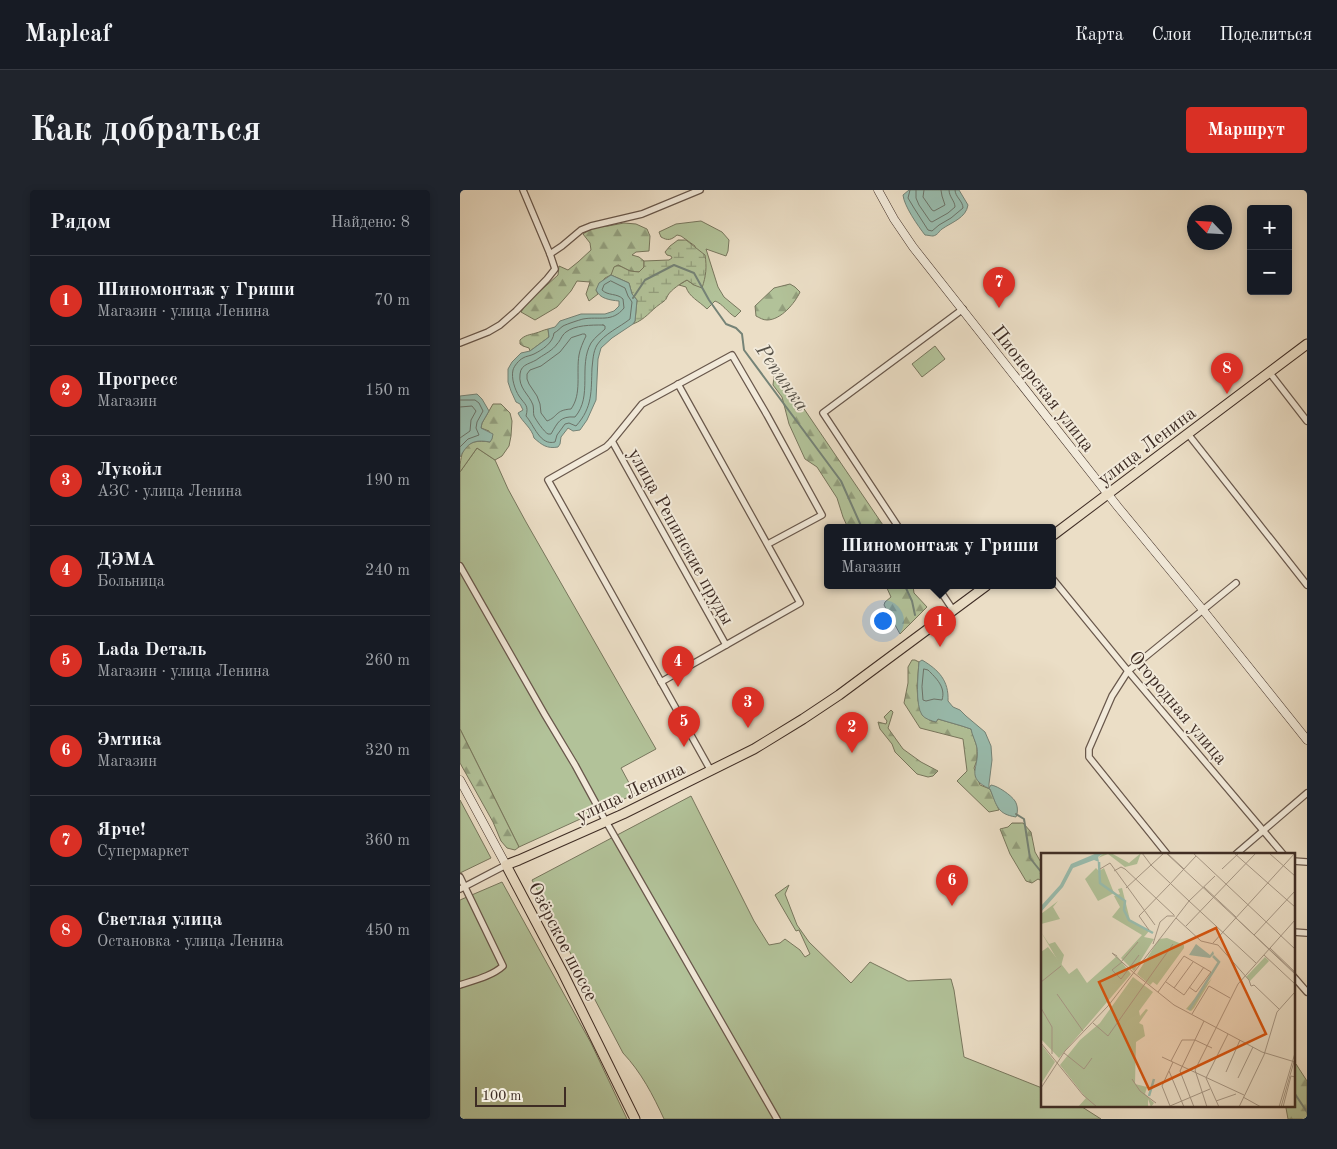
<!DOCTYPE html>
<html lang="ru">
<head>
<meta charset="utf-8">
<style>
  :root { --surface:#171b24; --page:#20242c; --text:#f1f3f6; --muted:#9ea1a6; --line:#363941; --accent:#d93025 }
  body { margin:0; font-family:"Old Standard TT",serif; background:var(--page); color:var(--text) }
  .controls { position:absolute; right:15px; top:15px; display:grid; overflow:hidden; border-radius:5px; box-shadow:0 2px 8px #0003 }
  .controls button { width:45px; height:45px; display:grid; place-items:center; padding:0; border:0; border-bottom:1px solid var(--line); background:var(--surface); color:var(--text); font:25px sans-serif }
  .compass { position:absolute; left:727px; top:15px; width:45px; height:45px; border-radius:50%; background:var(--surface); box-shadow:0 2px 8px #0003; rotate:295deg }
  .scale { position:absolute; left:15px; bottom:12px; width:91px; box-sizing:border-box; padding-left:5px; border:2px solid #3e2c24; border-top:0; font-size:14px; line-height:18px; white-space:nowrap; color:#3e2c24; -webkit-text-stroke:4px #f2eada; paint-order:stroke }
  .you { position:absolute; left:422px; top:430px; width:18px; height:18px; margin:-12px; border:4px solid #fff; border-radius:50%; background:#1a73e8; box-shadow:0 0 0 8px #1a73e833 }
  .badge { display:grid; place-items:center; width:32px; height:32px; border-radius:50%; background:var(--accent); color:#fff; font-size:16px; font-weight:700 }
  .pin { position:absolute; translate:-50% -41px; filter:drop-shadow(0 1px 2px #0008) }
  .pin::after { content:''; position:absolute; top:26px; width:18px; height:15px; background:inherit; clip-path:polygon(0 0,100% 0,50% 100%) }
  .popup { position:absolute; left:364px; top:334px; width:232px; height:65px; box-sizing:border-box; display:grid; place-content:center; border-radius:5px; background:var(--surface); filter:drop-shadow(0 1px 4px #0005); font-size:16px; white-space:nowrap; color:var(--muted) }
  .popup b { font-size:19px; color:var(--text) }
  .popup::after { content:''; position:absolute; left:50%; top:100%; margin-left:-10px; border:10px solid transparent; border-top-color:var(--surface) }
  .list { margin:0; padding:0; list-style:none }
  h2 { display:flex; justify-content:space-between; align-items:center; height:65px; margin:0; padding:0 20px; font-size:21px }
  h2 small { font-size:16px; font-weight:400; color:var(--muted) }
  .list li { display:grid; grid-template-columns:32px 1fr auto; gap:15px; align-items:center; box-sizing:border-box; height:90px; padding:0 20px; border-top:1px solid var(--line) }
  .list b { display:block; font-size:19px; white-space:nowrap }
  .list p { margin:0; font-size:16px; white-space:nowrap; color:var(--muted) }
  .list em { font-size:16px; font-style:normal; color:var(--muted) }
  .map { position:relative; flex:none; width:847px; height:929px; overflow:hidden; border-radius:5px }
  header { display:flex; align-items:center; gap:30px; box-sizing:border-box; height:70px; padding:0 25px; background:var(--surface); border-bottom:1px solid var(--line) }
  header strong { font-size:24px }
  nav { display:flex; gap:28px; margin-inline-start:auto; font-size:18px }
  .intro { display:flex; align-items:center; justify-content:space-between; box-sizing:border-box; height:120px; padding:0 30px }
  h1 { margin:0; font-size:35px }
  .button { padding:12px 22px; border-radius:5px; background:var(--accent); color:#fff; font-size:18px; font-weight:700 }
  main { display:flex; gap:30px; padding:0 30px }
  aside { flex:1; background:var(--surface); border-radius:5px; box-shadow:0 2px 8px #0003 }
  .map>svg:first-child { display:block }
</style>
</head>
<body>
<header>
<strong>Mapleaf</strong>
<nav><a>Карта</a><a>Слои</a><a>Поделиться</a></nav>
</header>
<div class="intro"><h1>Как добраться</h1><a class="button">Маршрут</a></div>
<main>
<aside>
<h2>Рядом<small>Найдено: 8</small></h2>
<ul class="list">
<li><span class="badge">1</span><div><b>Шиномонтаж у Гриши</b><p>Магазин · улица Ленина</p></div><em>70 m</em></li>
<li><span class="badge">2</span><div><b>Прогресс</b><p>Магазин</p></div><em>150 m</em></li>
<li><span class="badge">3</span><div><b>Лукойл</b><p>АЗС · улица Ленина</p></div><em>190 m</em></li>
<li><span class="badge">4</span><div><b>ДЭМА</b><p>Больница</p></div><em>240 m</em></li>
<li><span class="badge">5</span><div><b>Lada Dеталь</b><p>Магазин · улица Ленина</p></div><em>260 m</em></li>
<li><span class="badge">6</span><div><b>Эмтика</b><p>Магазин</p></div><em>320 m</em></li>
<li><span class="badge">7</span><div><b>Ярче!</b><p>Супермаркет</p></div><em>360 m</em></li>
<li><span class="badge">8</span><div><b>Светлая улица</b><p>Остановка · улица Ленина</p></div><em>450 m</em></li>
</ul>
</aside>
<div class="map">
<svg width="847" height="929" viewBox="0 0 847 929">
  <defs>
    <pattern id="forest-firs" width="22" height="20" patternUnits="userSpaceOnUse" patternTransform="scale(1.25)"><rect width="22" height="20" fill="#b2c299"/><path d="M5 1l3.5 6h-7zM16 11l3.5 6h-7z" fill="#929e7d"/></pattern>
    <pattern id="wetland-marsh" width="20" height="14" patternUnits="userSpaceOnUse" patternTransform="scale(1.25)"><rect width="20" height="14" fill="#b2c299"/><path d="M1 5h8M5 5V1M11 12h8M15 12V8" fill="none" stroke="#929e7d"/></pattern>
  </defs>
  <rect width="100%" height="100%" fill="#ebdec6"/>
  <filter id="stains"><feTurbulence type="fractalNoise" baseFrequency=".004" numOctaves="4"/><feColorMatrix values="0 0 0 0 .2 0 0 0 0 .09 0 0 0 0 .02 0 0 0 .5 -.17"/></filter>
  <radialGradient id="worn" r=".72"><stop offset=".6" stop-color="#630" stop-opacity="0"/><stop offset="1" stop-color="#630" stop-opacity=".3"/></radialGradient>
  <g fill="#b2c299" stroke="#78775e">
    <path d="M241 31 262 42 269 50 268 61 266 66 246 59 258 97 264 107 281 121 275 127C267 122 263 114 255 111L247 119C239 111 229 107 226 97L219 95 227 90 234 95 235 56 221 46 217 45C211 50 208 51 201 47L199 42 216 34Z"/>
    <path d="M475 156 485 169 462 187 452 174Z"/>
    <path d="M17 258 35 270 48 299 66 332 196 559 161 578 175 604 59 657 0 539V282Z"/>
    <path d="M231 606 294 731 309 755 320 753 325 749 340 760 345 767 350 764 339 740 336 741 315 705 329 695 325 704 337 735 349 752 391 793 410 772 448 791 491 789 494 800 504 867 582 898V915H619L641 929H204C193 905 181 882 163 863L72 690Z"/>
    <path d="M0 610 31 668 0 683Z"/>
    <path d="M42 692 131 853 167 929H0V710Z"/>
  </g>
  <g fill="url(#forest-firs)" stroke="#78775e">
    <path d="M164 33 176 34 187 39 190 46 189 61 176 62 172 65 179 67 184 71V77L179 82 170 81 158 75 151 85 145 88 136 100 138 104 129 111 126 104 130 92 117 91 111 101 97 117 75 130 61 122 67 113 98 85 99 76 108 80 118 72 131 60 130 53 123 44 134 37 148 36Z"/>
    <path d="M330 94 335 97 340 102C335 113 321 130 307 130 303 130 300 128 296 126L295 116 314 98Z"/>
    <path d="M88 139 89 147 70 161 69 158 63 156 60 154V150C65 145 69 145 76 143 80 142 83 140 88 139Z"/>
    <path d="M315 179 325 189 336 207 425 338H388L383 327 377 308 357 277 345 269 329 234 322 207 313 195Z"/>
    <path d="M33 214H41L50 223 52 231 51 246 49 256 42 266 35 270 17 258 0 282C0 260 5 248 30 252L29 241 21 238 22 233Z"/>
    <path d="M426 396H453L454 403 467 417 440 444 424 415 425 412 431 407Z"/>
    <path d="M452 470H455L459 472 457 497 458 511 469 530 476 532 478 529 502 536 511 539 517 557V570L514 578 520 595 530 599 539 620 529 622 497 591 507 581 503 549 460 538 444 513 448 493V477Z"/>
    <path d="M431 520 433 522 428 538 443 559 461 572 478 581 473 586 468 587 457 584 435 562 432 554 420 539 418 532 426 534 427 531 424 527Z"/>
    <path d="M0 539 59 657 55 660 47 658 41 651 33 632 0 573Z"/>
    <path d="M552 633H563L571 642 575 662 582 674V691L578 689 572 693 566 691 550 664 540 639 548 637Z"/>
    <path d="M833 872 836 874 847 891V929H828L826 918 824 915H833Z"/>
  </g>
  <path fill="url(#wetland-marsh)" stroke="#78775e" d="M218 50H226L245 65C247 77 246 86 242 98L234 95 227 90C221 93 211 100 208 105 207 106 207 108 206 109 206 110 200 114 200 114 190 121 186 129 173 134L175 131 177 110 172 104 169 93 151 85 154 77 158 75 170 81 179 82 184 77V71L209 70 212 68 211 66 207 65 205 62 210 56Z"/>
  <g fill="#99bdaf" stroke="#758377">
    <path d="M449 0H499L508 15C506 28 492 32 482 39 479 41 478 45 473 46 471 46 467 45 465 45 458 36 444 16 443 5Z"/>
    <path d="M151 85 169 93 172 104 177 110 175 131 173 134 152 148 141 158 138 169 136 210 127 230 120 240 113 241 108 238 101 247 100 254 98 257C87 259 82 255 74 248 72 238 62 232 58 223L63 220 60 214 56 212 51 201 48 192V179L52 172 61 163 70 161 89 147 88 139 95 137 100 131 121 124H145L154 121 159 116V111C150 110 140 109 136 100L139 93Z"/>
    <path d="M17 204 22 209 29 221 22 233 21 238 33 244 32 249 30 252C13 249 8 253 0 267V206Z"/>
    <path d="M462 470C479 480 489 491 488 511L493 517 500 520 506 526 525 542 531 556 532 570 529 594V598L531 595C538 596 551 605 555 611 558 616 558 622 556 627 537 624 537 616 530 599 504 587 520 578 517 558 516 552 512 545 511 539L502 536 478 529 476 532C472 531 465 529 462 525 455 515 458 484 459 472Z"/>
  </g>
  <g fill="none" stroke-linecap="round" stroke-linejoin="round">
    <g stroke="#6c746a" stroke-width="1">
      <path d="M450 0 448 8 454 18 468 40 472 41 479 35 491 28 503 18C503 11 495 7 495 0"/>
      <path d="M456 0V8L459 15 470 31 472 32 488 23 495 17C495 11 489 7 489 0"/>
      <path d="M464 0 463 7 472 20 474 21 485 15 482 6 481 0"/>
      <path d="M151 91 165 98 168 106 172 112 170 129C160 137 144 144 137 155 133 162 133 170 132 178 131 201 133 217 116 236L109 233 105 234 97 245 95 252C80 256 74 235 66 226 69 215 65 215 59 206 55 200 51 188 53 180 54 176 59 170 63 168 66 166 70 166 74 164 82 160 93 153 94 143 98 141 100 138 103 136 107 134 119 130 123 129 139 126 152 133 164 118L163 109C157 103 148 106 142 100L144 95Z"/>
      <path d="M143 135 145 136V139C141 143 135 147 131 153 118 176 133 206 115 227 100 226 98 232 91 244H88C84 242 76 230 74 226 73 223 74 219 73 215 69 204 58 198 60 184 61 173 72 174 79 168 85 164 93 160 97 154 101 150 101 146 106 142 115 135 131 135 143 135Z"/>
      <path d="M123 144H125L126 146C123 152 120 159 119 165 116 183 122 204 111 219 95 220 98 227 87 231L81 223 80 214 77 206 69 194 67 189V184L70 180 81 176 100 162 111 148Z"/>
      <path d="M0 210H15L19 213 23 221 17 232 16 238 19 245 8 249 0 257"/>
      <path d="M0 217 12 216 16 221 11 230 10 241 0 248"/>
      <path d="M464 479 468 480C476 488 486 497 482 510L474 509 466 511 463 510 462 497Z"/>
    </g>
    <g stroke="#758377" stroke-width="2">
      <path d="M173 108 185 90 214 75 234 83 249 110 266 134 276 138 282 144 284 160 381 291 402 338"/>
      <path d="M445 396 452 411 455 425"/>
      <path d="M556 624 564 629 570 668 582 683"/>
      <path d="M833 901 847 922"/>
    </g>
    <defs>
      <g id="street">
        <path d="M90 64 102 56 121 40 131 36 182 24 240 0"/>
        <path d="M0 153 28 142 40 135 56 121 87 89 95 79 90 64 63 0"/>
        <path d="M809 182 847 231"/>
        <path d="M728 244 847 395"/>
        <path d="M152 251 266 455"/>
        <path d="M439 338 363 223 503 119"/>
        <path d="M0 376 85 525 115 575 140 621 317 929"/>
        <path d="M592 388 668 481 823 664"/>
        <path d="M477 396 493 420"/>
        <path d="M201 492 340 413 218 194"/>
        <path d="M251 581 88 290 146 257 152 251 182 214 272 165 307 225 362 325 308 354"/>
        <path d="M707 664 629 567V559L652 506 668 481 776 393"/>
        <path d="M776 664 847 603"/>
        <path d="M833 671 847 672"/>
        <path d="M0 687 43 776C32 786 15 790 0 795"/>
        <path d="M0 699 46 675"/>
        <path d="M833 742 847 743"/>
        <path d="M833 786 847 802"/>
      </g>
      <g id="secondary">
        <path d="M418 0 434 29 453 57 658 317 743 420 847 550"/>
        <path d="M0 590 46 675"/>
      </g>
      <g id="primary">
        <path d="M592 346 847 154"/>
        <path d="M175 929 103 783 46 675 59 670 163 624 294 559 343 529 379 505 526 396"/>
      </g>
    </defs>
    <use href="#street" stroke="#69584c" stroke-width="8"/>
    <use href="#secondary" stroke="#3e2c24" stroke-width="9"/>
    <use href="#primary" stroke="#3e2c24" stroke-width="11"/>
    <use href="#street" stroke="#f2eada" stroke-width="5.5"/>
    <use href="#secondary" stroke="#f2eada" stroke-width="8"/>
    <use href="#primary" stroke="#ebdec6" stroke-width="9"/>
  </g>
  <g text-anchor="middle" stroke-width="4" stroke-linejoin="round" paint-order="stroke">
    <g font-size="19" fill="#3e2c24" stroke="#f2eada">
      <text transform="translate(584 198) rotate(52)" y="7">Пионерская улица</text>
      <text transform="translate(686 255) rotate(-37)" y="7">улица Ленина</text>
      <text transform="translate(222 346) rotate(61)" y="7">улица Репинские пруды</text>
      <text transform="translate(719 517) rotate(50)" y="7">Огородная улица</text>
      <text transform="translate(170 601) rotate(-25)" y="7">улица Ленина</text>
      <text transform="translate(104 751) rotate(63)" y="7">Озёрское шоссе</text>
    </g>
    <g font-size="20" font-style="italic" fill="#555047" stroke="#f2eada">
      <text transform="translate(323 187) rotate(55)" y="7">Репинка</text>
    </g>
  </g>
  <g transform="translate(581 663)">
    <rect width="254" height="254" fill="#ebdec6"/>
    <path d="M55 15 58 18 63 15 73 40 57 48 44 26ZM81 35 89 67 108 78 103 84 113 86 93 118 80 105 101 82 71 64 79 54 73 43 79 41 77 36ZM126 85 143 92V95L116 132 112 129 109 132 96 121 118 86ZM7 94 28 121 36 115 46 130 76 103 90 121 18 205 0 186V99ZM92 124 112 139 98 158 99 163 105 156 107 157 98 170 102 172 104 183 95 189 94 231 106 234 104 241 113 250 110 254 107 246V254H37L45 245 19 212 39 187 59 170ZM0 191 14 209 0 231Z" fill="#b2c299"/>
    <path d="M63 0H70L88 10 100 0 96 11 84 14 67 1 57 5ZM17 48 12 54 19 66 0 71V61ZM0 79 8 91 14 89 23 102 20 113ZM224 104 228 108 209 128 205 124ZM171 125 153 155 150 158 145 156Z" fill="#b2c299"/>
    <path d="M56 0H63L57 4 58 9 53 7 32 15 22 34 0 59V53L19 32 30 11ZM155 91 169 102 172 98 173 101 169 105 148 102Z" fill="#99bdaf"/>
    <path fill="none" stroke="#99bdaf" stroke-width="2.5" d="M58 9 59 30 84 48 83 57 88 67 112 80M148 157 178 109 172 103M108 243 113 226"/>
    <path fill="none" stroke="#a69785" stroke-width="1" d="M125 0 254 120M152 0 254 96M193 0 254 54M228 0 254 23M127 1 143 16M59 16 69 10 114 72M181 16 198 0M73 18 80 14 84 16 133 62M174 23 148 48 215 110M129 31 155 3M163 34 195 64M85 35 110 12 101 0M135 65 160 88 177 92 208 127 210 133 213 132 238 156M195 65 254 121M145 73 215 0M108 77 98 63 129 31M213 82 254 38M172 90 254 0M112 91 119 69 126 63H134M229 95 254 119M223 102 254 131M76 103 71 100 93 120M80 109 97 89M81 109 71 117 80 126 98 102M93 120 133 152 221 199 254 209M0 129 20 113M125 129 143 142 163 114M133 135 152 109M117 139 143 103 170 119 155 139 148 134M16 141 42 178M0 155 11 174V201M151 161 168 133 189 145M52 170 67 183 132 91M0 190 42 242 56 254M23 200 43 216 51 205M121 204 203 242M130 208 141 187H154L171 195M128 218 143 254M185 219 199 187M197 225 212 194M91 226 99 238 115 250M0 235 24 198 67 153 148 48 110 12 123 0M202 244 220 254M175 248 195 241M129 253 121 233 132 209M129 253 169 236M153 254 139 218 163 168M166 254 154 217 197 131 254 67M178 254 165 225 187 181M198 254 223 202 236 159 253 140M238 254 254 200M240 254 254 205M242 254 250 223 254 224"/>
    <path fill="#d7540e" fill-opacity="0.15" stroke="#d7540e" stroke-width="2.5" d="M175 75 225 181 108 236 58 129Z"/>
    <rect width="254" height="254" fill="none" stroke="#3e2c24" stroke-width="2.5"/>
  </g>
  <rect width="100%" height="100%" filter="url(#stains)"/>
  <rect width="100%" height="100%" fill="url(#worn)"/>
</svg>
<div class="controls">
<button>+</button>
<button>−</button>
</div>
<svg class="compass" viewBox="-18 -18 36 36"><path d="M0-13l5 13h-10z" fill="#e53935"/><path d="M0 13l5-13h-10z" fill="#9ea1a6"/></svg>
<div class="scale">100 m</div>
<div class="you"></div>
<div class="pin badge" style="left:480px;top:457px">1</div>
<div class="popup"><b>Шиномонтаж у Гриши</b>Магазин</div>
<div class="pin badge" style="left:392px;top:563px">2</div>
<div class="pin badge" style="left:288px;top:538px">3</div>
<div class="pin badge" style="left:218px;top:497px">4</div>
<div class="pin badge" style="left:224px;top:557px">5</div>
<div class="pin badge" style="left:492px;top:716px">6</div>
<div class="pin badge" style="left:539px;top:118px">7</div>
<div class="pin badge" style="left:767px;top:204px">8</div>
</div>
</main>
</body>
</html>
